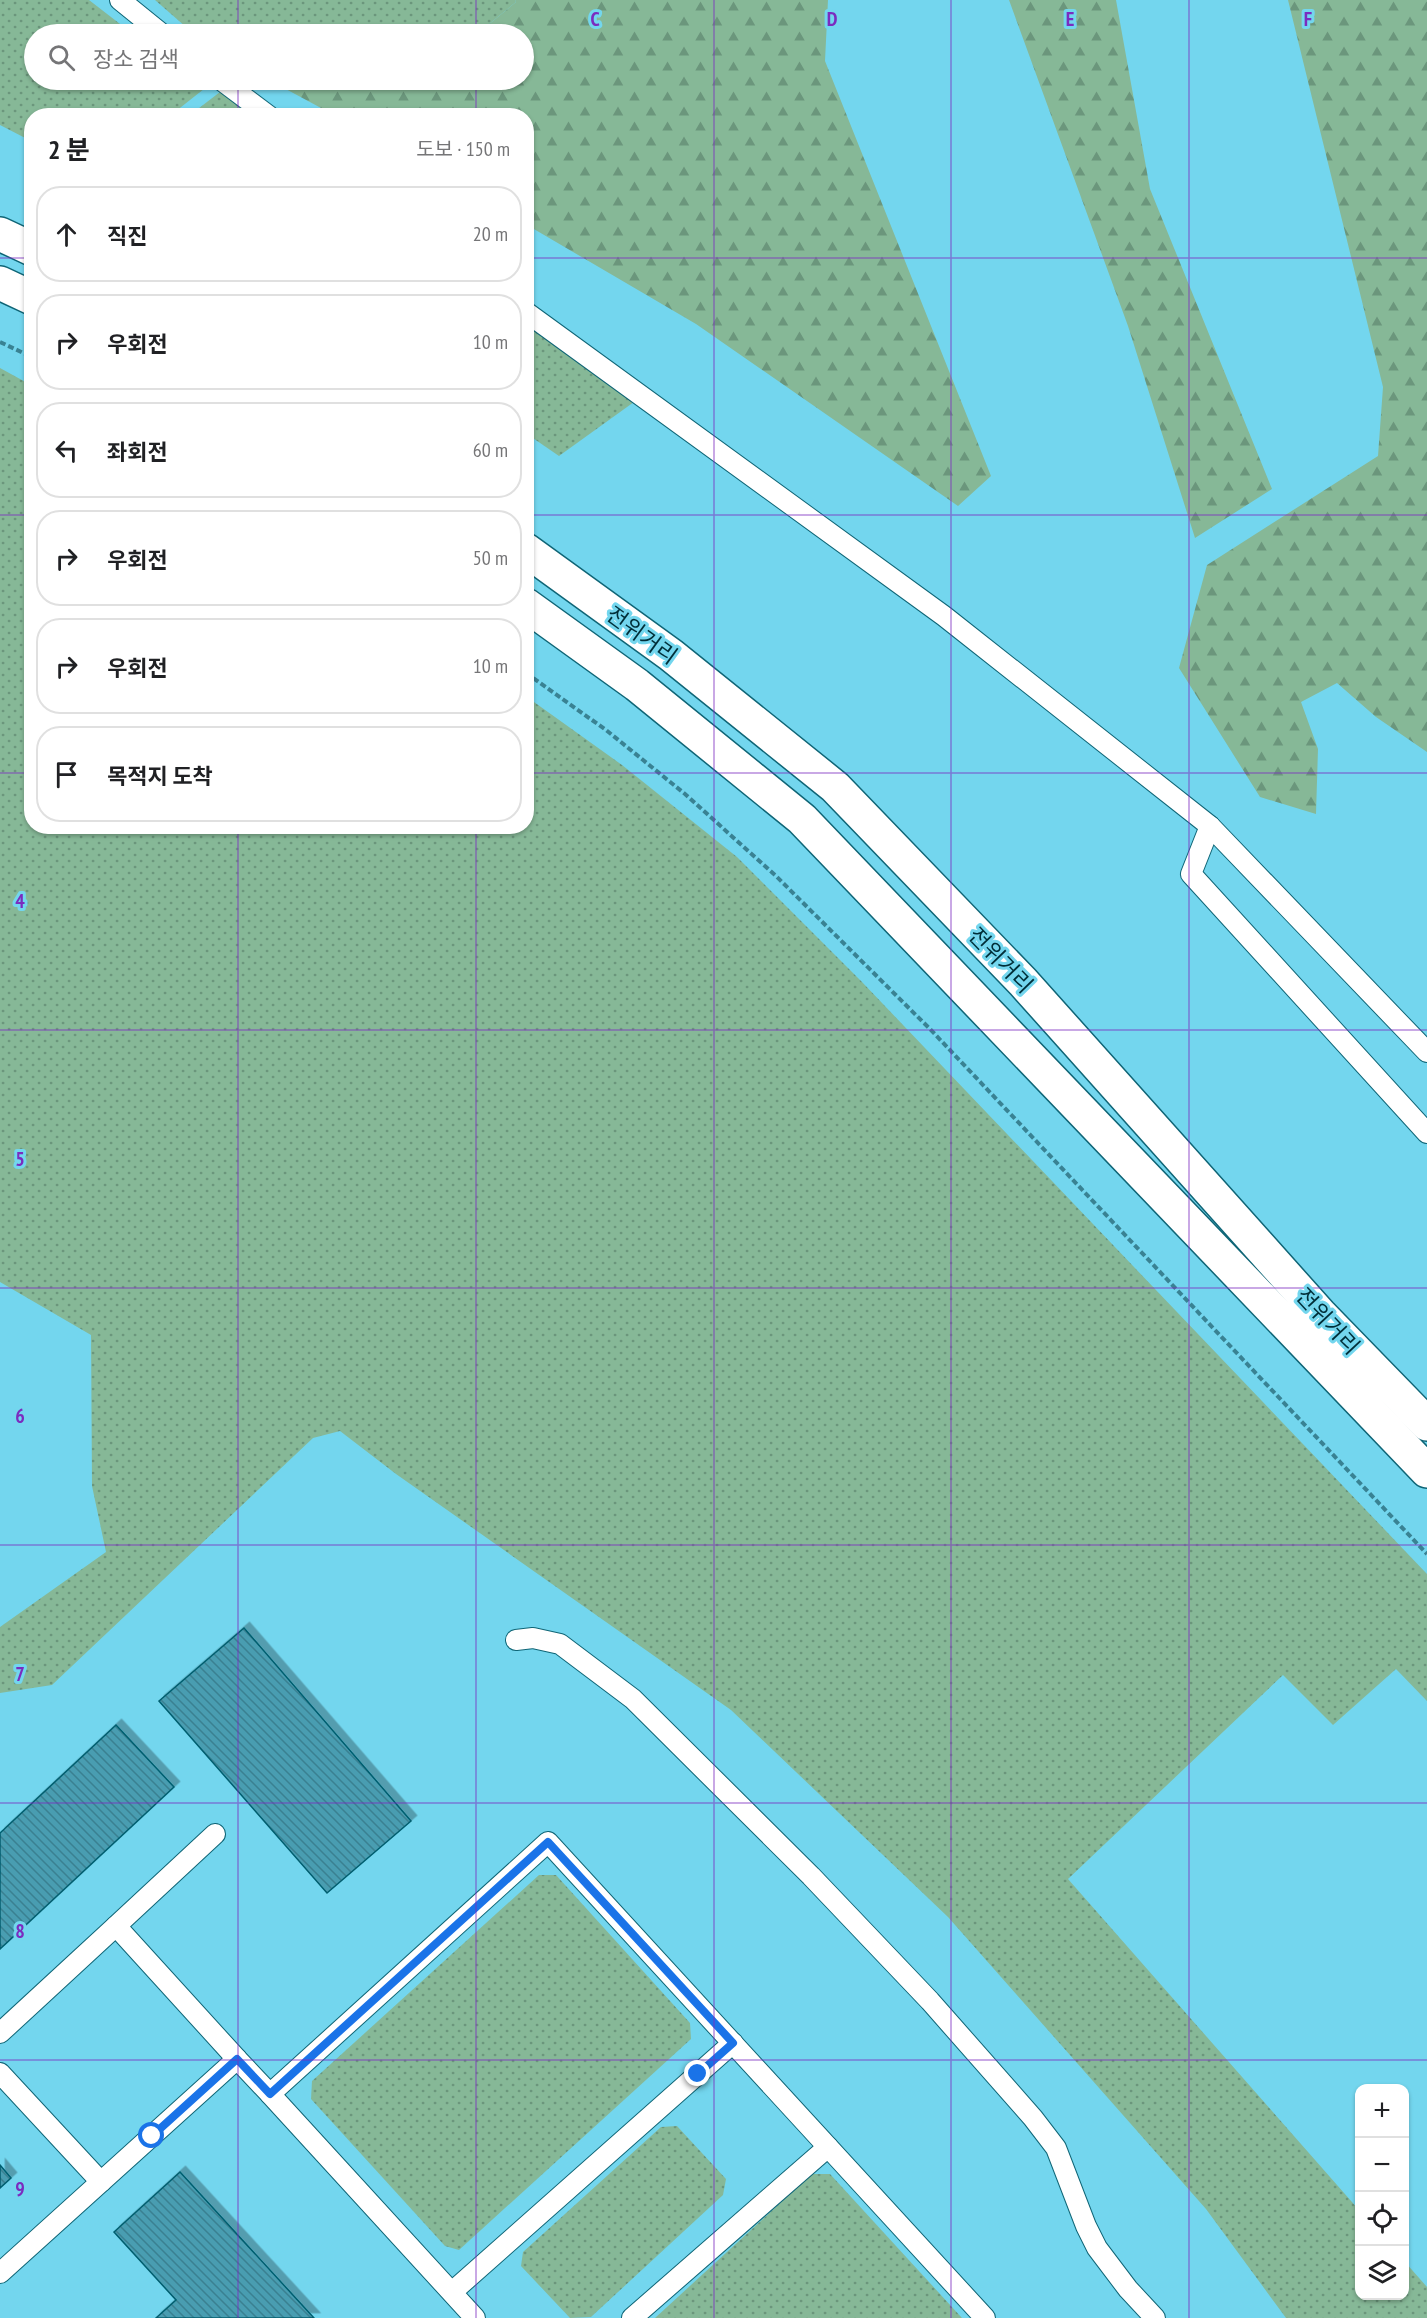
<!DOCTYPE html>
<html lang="ko">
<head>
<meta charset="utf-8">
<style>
  :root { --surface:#fff; --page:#f6f6f6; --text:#202124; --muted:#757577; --line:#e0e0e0 }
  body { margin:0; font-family:"PT Sans Narrow","Noto Sans KR",sans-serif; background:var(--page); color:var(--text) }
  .controls { position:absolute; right:18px; bottom:18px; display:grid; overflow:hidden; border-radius:12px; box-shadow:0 2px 4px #0004 }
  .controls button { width:54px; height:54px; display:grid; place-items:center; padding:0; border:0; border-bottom:2px solid var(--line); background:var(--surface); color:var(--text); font:30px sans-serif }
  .stop { position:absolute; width:18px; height:18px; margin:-14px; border:4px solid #1a73e8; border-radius:50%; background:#fff }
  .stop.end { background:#1a73e8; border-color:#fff; box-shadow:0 2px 6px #0008 }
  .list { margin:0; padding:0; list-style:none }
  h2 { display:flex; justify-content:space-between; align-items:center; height:78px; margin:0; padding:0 24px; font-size:26px }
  h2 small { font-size:20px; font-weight:400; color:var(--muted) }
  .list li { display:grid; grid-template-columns:39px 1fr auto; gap:18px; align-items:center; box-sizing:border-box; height:96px; margin:0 12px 12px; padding:0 12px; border:2px solid var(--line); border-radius:24px }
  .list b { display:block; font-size:22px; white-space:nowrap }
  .list em { font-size:20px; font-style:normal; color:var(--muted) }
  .icon { flex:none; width:33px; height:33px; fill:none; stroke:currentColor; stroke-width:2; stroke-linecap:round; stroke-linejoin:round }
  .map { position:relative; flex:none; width:1427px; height:2318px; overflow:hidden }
  .search { position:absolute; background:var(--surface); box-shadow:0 2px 4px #0004; left:24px; top:24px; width:510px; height:66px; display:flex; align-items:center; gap:15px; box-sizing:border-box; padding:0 21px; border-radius:33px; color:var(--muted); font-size:22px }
  .panel { position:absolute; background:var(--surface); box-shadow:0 2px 4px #0004; left:24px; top:108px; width:510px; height:726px; border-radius:24px }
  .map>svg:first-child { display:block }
</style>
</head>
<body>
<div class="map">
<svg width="1427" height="2318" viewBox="0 0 1427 2318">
  <defs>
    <pattern id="grass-dots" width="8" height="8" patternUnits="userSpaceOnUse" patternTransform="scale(1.5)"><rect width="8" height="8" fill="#86b897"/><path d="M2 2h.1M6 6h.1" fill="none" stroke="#6b967c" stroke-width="1.8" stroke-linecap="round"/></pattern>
    <pattern id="forest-firs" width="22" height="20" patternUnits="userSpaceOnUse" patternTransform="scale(1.5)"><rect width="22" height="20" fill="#86b897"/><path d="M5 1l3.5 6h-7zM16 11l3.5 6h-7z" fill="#6b967c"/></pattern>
    <pattern id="building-back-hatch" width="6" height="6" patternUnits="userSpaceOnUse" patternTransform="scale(1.5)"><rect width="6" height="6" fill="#489db1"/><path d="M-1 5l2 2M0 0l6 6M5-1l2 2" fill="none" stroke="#3a8091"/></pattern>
    <filter id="shadow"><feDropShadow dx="5.5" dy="-5.5" stdDeviation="0" flood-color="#0004"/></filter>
  </defs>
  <rect width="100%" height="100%" fill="#73d6ee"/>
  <g fill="url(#grass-dots)">
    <path d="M0 0H89L133 34H34V80H200L209 85 171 115 32 116 31 141 0 125Z"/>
    <path d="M155 0H515L516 2 477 34H194Z"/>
    <path d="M220 92 252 115H190Z"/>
    <path d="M526 322 634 402 559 456 527 434Z"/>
    <path d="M0 368 31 385 32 826H526L527 697 622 765 737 857 862 982 1427 1574V1701L1396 1669 1333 1725 1283 1675 1068 1879 1359 2210 1360 2296H1404L1405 2262 1427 2287V2318H1286L1206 2209 948 1917 731 1710 396 1474 340 1431 313 1438 52 1685 0 1693V1627L106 1552 92 1486 91 1335 0 1282Z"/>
    <path d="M539 1875H556L690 2023 691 2039 459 2250 445 2246 311 2099 312 2081Z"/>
    <path d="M677 2126 726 2179 723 2195 591 2317 570 2318 521 2266 523 2252 661 2127Z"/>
    <path d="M812 2174H830L962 2318H655Z"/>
  </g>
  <g fill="url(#forest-firs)">
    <path d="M515 0H828L825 61 991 476 958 506 696 324 527 225 526 116 334 115 269 80H524V34H477L516 2Z"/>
    <path d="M1009 0H1116L1150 189 1272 489 1195 538 1128 326Z"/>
    <path d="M1288 0H1427V752L1376 717 1337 683 1301 702 1318 749 1316 814 1260 797 1179 668 1207 565 1378 456 1383 387Z"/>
  </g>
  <g fill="url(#building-back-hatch)" stroke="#005e6f" stroke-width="1.5" filter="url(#shadow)">
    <path d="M244 1628 411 1821 327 1893 159 1701Z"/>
    <path d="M116 1725 174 1787 0 1949V1833Z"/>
    <path d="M0 2165 11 2178 0 2188Z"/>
    <path d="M180 2172 314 2318H156L176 2300 114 2232Z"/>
  </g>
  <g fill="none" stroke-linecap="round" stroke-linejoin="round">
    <defs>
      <g id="lane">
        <path d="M120 0 162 34"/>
        <path d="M221 80 269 116"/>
        <path d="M526 312 944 616 1210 826 1427 1052"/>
        <path d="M1210 826 1191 874 1427 1133"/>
        <path d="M516 1640 533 1638 560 1644 633 1699 811 1876 930 2001 1033 2118 1056 2148 1086 2226 1097 2248 1128 2289 1155 2318"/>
        <path d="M215 1834 116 1926 237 2059"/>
        <path d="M0 2033 116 1926"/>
        <path d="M0 2073 101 2182"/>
        <path d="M270 2094 475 2318"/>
        <path d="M0 2273 237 2059 270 2094 548 1842 985 2318"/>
        <path d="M452 2292 733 2043"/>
        <path d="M632 2318 828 2147"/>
      </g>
      <g id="primary">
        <path d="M0 234 32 249"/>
        <path d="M0 283 32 298"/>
        <path d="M526 550 671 655 835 787 1023 982 1320 1314 1427 1424"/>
        <path d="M526 605 637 685 802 819 1427 1471"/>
      </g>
    </defs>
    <use href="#lane" stroke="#0f6576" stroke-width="22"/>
    <use href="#primary" stroke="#0f6576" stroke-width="36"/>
    <g stroke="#398293" stroke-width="4" stroke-dasharray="6 3" stroke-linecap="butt">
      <path d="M0 342 32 357"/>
      <path d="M526 673 606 730 685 794 776 876 930 1029 1427 1554"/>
    </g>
    <use href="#lane" stroke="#fff" stroke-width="20"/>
    <use href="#primary" stroke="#fff" stroke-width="33"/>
  </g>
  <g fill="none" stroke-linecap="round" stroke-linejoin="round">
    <path stroke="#1a73e8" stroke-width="8" d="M152 2136 237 2059 270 2094 548 1842 733 2043 698 2074"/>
  </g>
  <path fill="none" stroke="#7b2cbf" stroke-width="1.5" stroke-opacity="0.55" d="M238 0V34M476 0V34M714 0V2318M951 0V2318M1189 0V2318M238 80V116M476 80V116M0 258H32M526 258H1427M0 515H32M526 515H1427M0 773H32M526 773H1427M238 826V2318M476 826V2318M0 1030H1427M0 1288H1427M0 1545H1427M0 1803H1427M0 2060H1427"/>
  <g text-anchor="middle" stroke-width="6" stroke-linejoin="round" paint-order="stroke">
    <g font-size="22" fill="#002e38" stroke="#73d6ee">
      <text transform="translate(642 635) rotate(36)" y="8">전위거리</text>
      <text transform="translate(1001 960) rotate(46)" y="8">전위거리</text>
      <text transform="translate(1328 1321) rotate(47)" y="8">전위거리</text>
    </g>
  </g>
  <g font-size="20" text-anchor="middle" font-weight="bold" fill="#7b2cbf" stroke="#73d6ee" stroke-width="6" stroke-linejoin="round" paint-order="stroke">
    <text x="595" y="26">C</text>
    <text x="832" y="26">D</text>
    <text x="1070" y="26">E</text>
    <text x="1308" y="26">F</text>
    <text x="20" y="908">4</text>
    <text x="20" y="1166">5</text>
    <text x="20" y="1423">6</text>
    <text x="20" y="1681">7</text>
    <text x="20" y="1938">8</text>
    <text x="20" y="2196">9</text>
  </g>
</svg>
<div class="controls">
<button>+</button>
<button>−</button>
<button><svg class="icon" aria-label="locate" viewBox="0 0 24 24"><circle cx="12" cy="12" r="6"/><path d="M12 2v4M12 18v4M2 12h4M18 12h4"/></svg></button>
<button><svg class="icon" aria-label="layers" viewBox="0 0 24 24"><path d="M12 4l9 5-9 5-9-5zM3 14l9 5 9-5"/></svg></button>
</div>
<div class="stop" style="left:152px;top:2136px"></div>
<div class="stop end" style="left:698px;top:2074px"></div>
<div class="search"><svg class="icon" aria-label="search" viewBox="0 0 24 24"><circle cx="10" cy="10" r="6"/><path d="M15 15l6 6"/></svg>장소 검색</div>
<section class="panel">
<h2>2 분<small>도보 · 150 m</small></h2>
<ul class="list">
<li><svg class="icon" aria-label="ahead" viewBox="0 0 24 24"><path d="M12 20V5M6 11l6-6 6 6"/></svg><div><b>직진</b></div><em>20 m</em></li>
<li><svg class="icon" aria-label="right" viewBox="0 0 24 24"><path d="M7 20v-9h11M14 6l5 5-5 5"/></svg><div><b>우회전</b></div><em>10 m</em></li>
<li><svg class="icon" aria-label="left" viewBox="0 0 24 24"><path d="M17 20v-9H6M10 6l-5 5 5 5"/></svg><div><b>좌회전</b></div><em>60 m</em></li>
<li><svg class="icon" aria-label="right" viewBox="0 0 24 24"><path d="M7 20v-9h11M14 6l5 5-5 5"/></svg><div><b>우회전</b></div><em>50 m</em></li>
<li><svg class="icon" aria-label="right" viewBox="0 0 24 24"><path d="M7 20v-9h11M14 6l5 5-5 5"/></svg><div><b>우회전</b></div><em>10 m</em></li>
<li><svg class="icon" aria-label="arrive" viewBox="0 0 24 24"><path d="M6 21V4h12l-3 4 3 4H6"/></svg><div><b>목적지 도착</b></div></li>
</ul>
</section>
</div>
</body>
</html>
